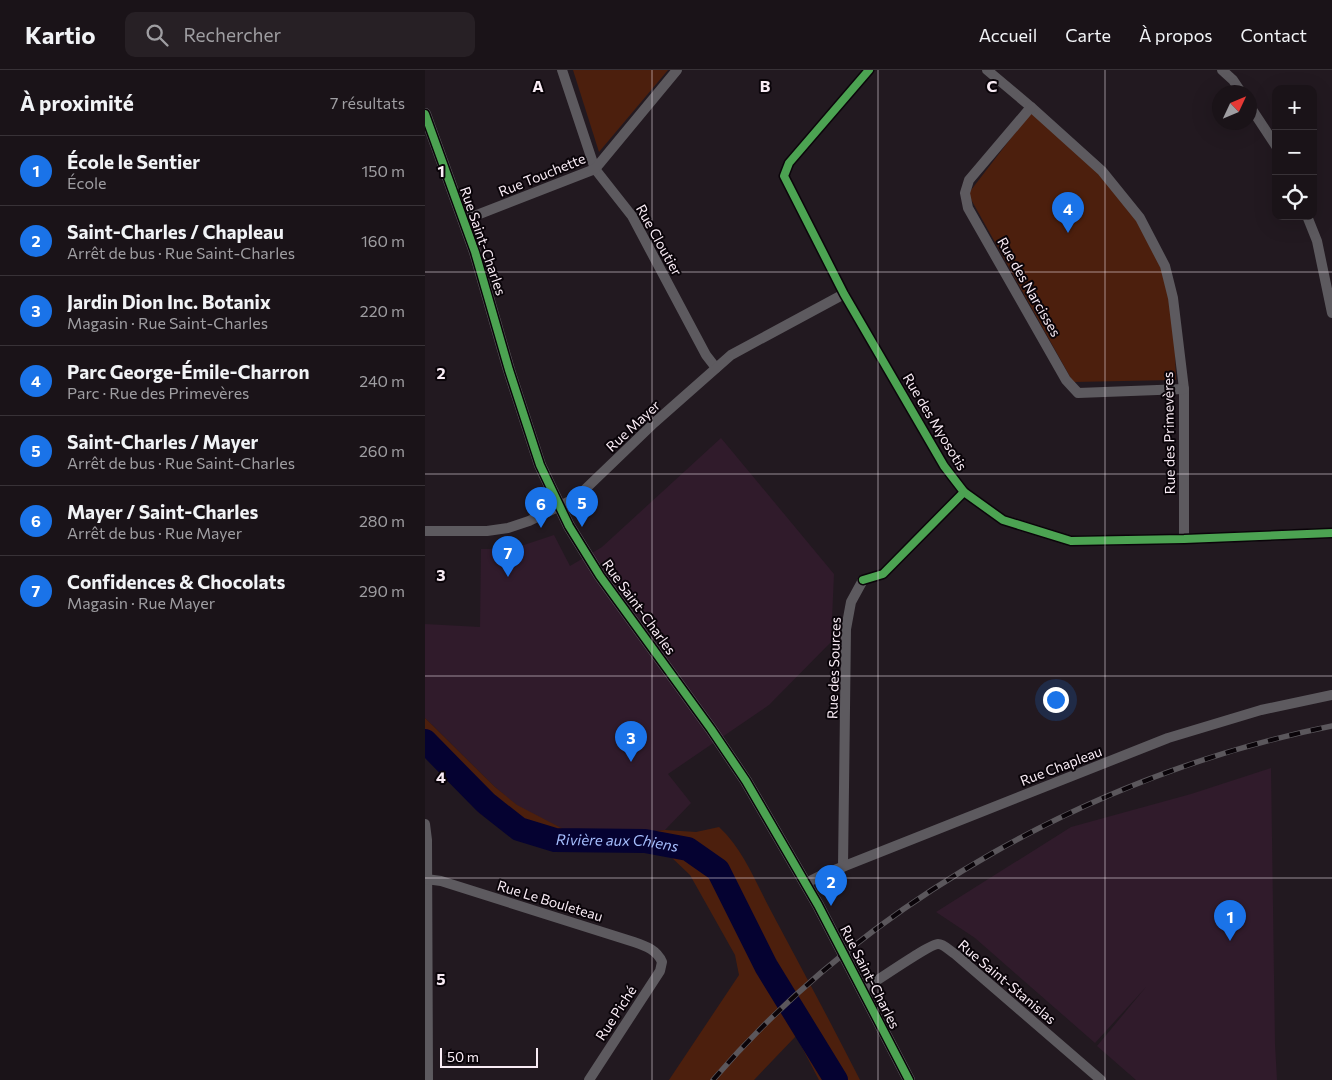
<!DOCTYPE html>
<html lang="fr">
<head>
<meta charset="utf-8">
<style>
  :root { --surface:#1a1318; --page:#272025; --text:#f1f3f6; --muted:#9f9ea2; --line:#383237; --accent:#1a73e8 }
  body { margin:0; font-family:Commissioner,sans-serif; background:var(--page); color:var(--text) }
  .controls { position:absolute; right:15px; top:15px; display:grid; overflow:hidden; border-radius:10px; box-shadow:0 5px 20px #0002 }
  .controls button { width:45px; height:45px; display:grid; place-items:center; padding:0; border:0; border-bottom:1px solid var(--line); background:var(--surface); color:var(--text); font:25px sans-serif }
  .compass { position:absolute; left:787px; top:15px; width:45px; height:45px; border-radius:50%; background:var(--surface); box-shadow:0 5px 20px #0002; rotate:46deg }
  .scale { position:absolute; left:15px; bottom:12px; width:98px; box-sizing:border-box; padding-left:5px; border:2px solid #f9ecf5; border-top:0; font-size:14px; line-height:18px; white-space:nowrap; color:#f9ecf5; -webkit-text-stroke:4px #0a0409; paint-order:stroke }
  .you { position:absolute; left:630px; top:629px; width:18px; height:18px; margin:-12px; border:4px solid #fff; border-radius:50%; background:#1a73e8; box-shadow:0 0 0 8px #1a73e833 }
  .badge { display:grid; place-items:center; width:32px; height:32px; border-radius:50%; background:var(--accent); color:#fff; font-size:16px; font-weight:700 }
  .pin { position:absolute; translate:-50% -41px; filter:drop-shadow(0 1px 2px #0008) }
  .pin::after { content:''; position:absolute; top:26px; width:18px; height:15px; background:inherit; clip-path:polygon(0 0,100% 0,50% 100%) }
  .list { margin:0; padding:0; list-style:none }
  h2 { display:flex; justify-content:space-between; align-items:center; height:65px; margin:0; padding:0 20px; font-size:21px }
  h2 small { font-size:16px; font-weight:400; color:var(--muted) }
  .list li { display:grid; grid-template-columns:32px 1fr auto; gap:15px; align-items:center; box-sizing:border-box; height:70px; padding:0 20px; border-top:1px solid var(--line) }
  .list b { display:block; font-size:19px; white-space:nowrap }
  .list p { margin:0; font-size:16px; white-space:nowrap; color:var(--muted) }
  .list em { font-size:16px; font-style:normal; color:var(--muted) }
  .icon { flex:none; width:28px; height:28px; fill:none; stroke:currentColor; stroke-width:2; stroke-linecap:round; stroke-linejoin:round }
  .map { position:relative; flex:none; width:907px; height:1010px; overflow:hidden }
  header { display:flex; align-items:center; gap:30px; box-sizing:border-box; height:70px; padding:0 25px; background:var(--surface); border-bottom:1px solid var(--line) }
  header strong { font-size:24px }
  nav { display:flex; gap:28px; margin-inline-start:auto; font-size:18px }
  .search { width:350px; height:45px; background:var(--page); display:flex; align-items:center; gap:12px; box-sizing:border-box; padding:0 18px; border-radius:10px; color:var(--muted); font-size:19px }
  main { display:flex }
  aside { flex:1; background:var(--surface) }
  .map>svg:first-child { display:block }
</style>
</head>
<body>
<header>
<strong>Kartio</strong>
<div class="search"><svg class="icon" aria-label="search" viewBox="0 0 24 24"><circle cx="10" cy="10" r="6"/><path d="M15 15l6 6"/></svg>Rechercher</div>
<nav><a>Accueil</a><a>Carte</a><a>À propos</a><a>Contact</a></nav>
</header>
<main>
<aside>
<h2>À proximité<small>7 résultats</small></h2>
<ul class="list">
<li><span class="badge">1</span><div><b>École le Sentier</b><p>École</p></div><em>150 m</em></li>
<li><span class="badge">2</span><div><b>Saint-Charles / Chapleau</b><p>Arrêt de bus · Rue Saint-Charles</p></div><em>160 m</em></li>
<li><span class="badge">3</span><div><b>Jardin Dion Inc. Botanix</b><p>Magasin · Rue Saint-Charles</p></div><em>220 m</em></li>
<li><span class="badge">4</span><div><b>Parc George-Émile-Charron</b><p>Parc · Rue des Primevères</p></div><em>240 m</em></li>
<li><span class="badge">5</span><div><b>Saint-Charles / Mayer</b><p>Arrêt de bus · Rue Saint-Charles</p></div><em>260 m</em></li>
<li><span class="badge">6</span><div><b>Mayer / Saint-Charles</b><p>Arrêt de bus · Rue Mayer</p></div><em>280 m</em></li>
<li><span class="badge">7</span><div><b>Confidences &amp; Chocolats</b><p>Magasin · Rue Mayer</p></div><em>290 m</em></li>
</ul>
</aside>
<div class="map">
<svg width="907" height="1010" viewBox="0 0 907 1010">
  <rect width="100%" height="100%" fill="#221920"/>
  <g fill="#301b2b">
    <path d="M296 368 409 504 406 572 344 635 243 704 266 733 240 760 167 767 144 762 92 736 70 717 0 648V554L55 557 56 479H87L129 465 145 496 177 477Z"/>
    <path d="M846 698 850 974 852 1010H711L672 976 721 917 670 973 550 868 511 842 646 757 766 724Z"/>
  </g>
  <g fill="#4c1f0d">
    <path d="M148 0H243L174 82Z"/>
    <path d="M606 42 667 92 715 148 748 228 751 310 648 312 543 124Z"/>
    <path d="M0 648 70 717 92 735 144 762 167 767 240 760 271 762 294 757C318 779 331 813 346 841 376 897 406 953 435 1010H394L371 966 329 1010H244L314 905 310 885 265 805 244 785 218 779H149L103 769 74 757 53 742 38 723 0 682Z"/>
  </g>
  <g fill="none" stroke-linecap="round" stroke-linejoin="round">
    <path stroke="#050231" stroke-width="24" id="s1" d="M0 671 61 733 94 759 130 770 220 771 263 779 293 800 341 896 411 1010"/>
    <g stroke="#5d5a5f" stroke-width="10">
      <path d="M137 0 170 99 207 146 281 285 291 298"/>
      <path d="M444 0 364 93 359 106 419 224 519 396 539 422 578 450 646 471 759 469 907 463"/>
      <path d="M562 0 606 37 677 101 715 148 740 196 748 228 759 319V469"/>
      <path d="M797 0 808 10 816 22"/>
      <path d="M824 35 851 76"/>
      <path d="M606 37 544 110 540 123 543 138 641 310 653 323 759 319"/>
      <path d="M882 146 892 171 907 243"/>
      <path d="M39 150 170 99 252 0"/>
      <path d="M0 461H62L83 458 104 451 151 428 229 353 306 285 419 224"/>
      <path d="M0 754 2 770 3 1010"/>
      <path d="M418 797 421 559 426 532 438 510"/>
      <path d="M1 809 16 811 209 872C221 876 232 880 237 892L235 901 164 1010"/>
      <path d="M381 813 397 805 743 668 836 640 907 625"/>
      <path d="M438 919C451 912 504 874 513 874 519 874 525 881 530 884L676 1010"/>
    </g>
    <path stroke="#5d5a5f" stroke-width="12" d="M0 44 50 182 84 300 115 395 144 456 175 506 286 659 321 711 393 835 484 1010"/>
    <defs>
      <path id="rail" d="M288 1010C444 829 673 703 907 656"/>
    </defs>
    <use href="#rail" stroke="#5b575c" stroke-width="5.5"/>
    <use href="#rail" stroke="#0a0409" stroke-width="4" stroke-dasharray="11" stroke-linecap="butt"/>
    <defs>
      <g id="cycleway">
        <path d="M444 0 364 93 359 106 419 224 519 396 539 422 578 450 646 471 759 469 907 463"/>
        <path d="M0 44 50 182 84 300 115 395 144 456 175 506 286 659 321 711 393 835 484 1010"/>
        <path d="M438 510 458 504 539 422"/>
      </g>
    </defs>
    <use href="#cycleway" stroke="#0a0409" stroke-width="11"/>
    <use href="#cycleway" stroke="#4ca352" stroke-width="8"/>
  </g>
  <path fill="none" stroke="#f9ecf5" stroke-width="1" stroke-opacity="0.55" d="M227 0V1010M453 0V1010M680 0V1010M0 202H907M0 404H907M0 606H907M0 808H907"/>
  <g text-anchor="middle" stroke-width="4" stroke-linejoin="round" paint-order="stroke">
    <g font-size="14" fill="#f9ecf5" stroke="#0a0409">
      <text transform="translate(117 105) rotate(-22)" y="5">Rue Touchette</text>
      <text transform="translate(234 170) rotate(61)" y="5">Rue Cloutier</text>
      <text transform="translate(58 171) rotate(71)" y="5">Rue Saint-Charles</text>
      <text transform="translate(604 217) rotate(60)" y="5">Rue des Narcisses</text>
      <text transform="translate(510 352) rotate(59)" y="5">Rue des Myosotis</text>
      <text transform="translate(208 356) rotate(-43)" y="5">Rue Mayer</text>
      <text transform="translate(744 363) rotate(-91)" y="5">Rue des Primevères</text>
      <text transform="translate(214 537) rotate(54)" y="5">Rue Saint-Charles</text>
      <text transform="translate(409 598) rotate(-88)" y="5">Rue des Sources</text>
      <text transform="translate(636 696) rotate(-21)" y="5">Rue Chapleau</text>
      <text transform="translate(125 831) rotate(17)" y="5">Rue Le Bouleteau</text>
      <text transform="translate(445 907) rotate(63)" y="5">Rue Saint-Charles</text>
      <text transform="translate(582 912) rotate(40)" y="5">Rue Saint-Stanislas</text>
      <text transform="translate(191 943) rotate(-57)" y="5">Rue Piché</text>
    </g>
    <g font-size="15" font-style="italic" fill="#a5befd" stroke="#0a0409">
      <text dy="5" stroke="none"><textPath href="#s1" startOffset="229">Rivière aux Chiens</textPath></text>
    </g>
  </g>
  <g font-size="16" text-anchor="middle" font-weight="bold" fill="#f9ecf5" stroke="#0a0409" stroke-width="4" stroke-linejoin="round" paint-order="stroke">
    <text x="113" y="22">A</text>
    <text x="340" y="22">B</text>
    <text x="567" y="22">C</text>
    <text x="16" y="107">1</text>
    <text x="16" y="309">2</text>
    <text x="16" y="511">3</text>
    <text x="16" y="713">4</text>
    <text x="16" y="915">5</text>
  </g>
</svg>
<div class="controls">
<button>+</button>
<button>−</button>
<button><svg class="icon" aria-label="locate" viewBox="0 0 24 24"><circle cx="12" cy="12" r="6"/><path d="M12 2v4M12 18v4M2 12h4M18 12h4"/></svg></button>
</div>
<svg class="compass" viewBox="-18 -18 36 36"><path d="M0-13l5 13h-10z" fill="#e53935"/><path d="M0 13l5-13h-10z" fill="#9f9ea2"/></svg>
<div class="scale">50 m</div>
<div class="you"></div>
<div class="pin badge" style="left:805px;top:871px">1</div>
<div class="pin badge" style="left:406px;top:836px">2</div>
<div class="pin badge" style="left:206px;top:692px">3</div>
<div class="pin badge" style="left:643px;top:163px">4</div>
<div class="pin badge" style="left:157px;top:457px">5</div>
<div class="pin badge" style="left:116px;top:458px">6</div>
<div class="pin badge" style="left:83px;top:507px">7</div>
</div>
</main>
</body>
</html>
